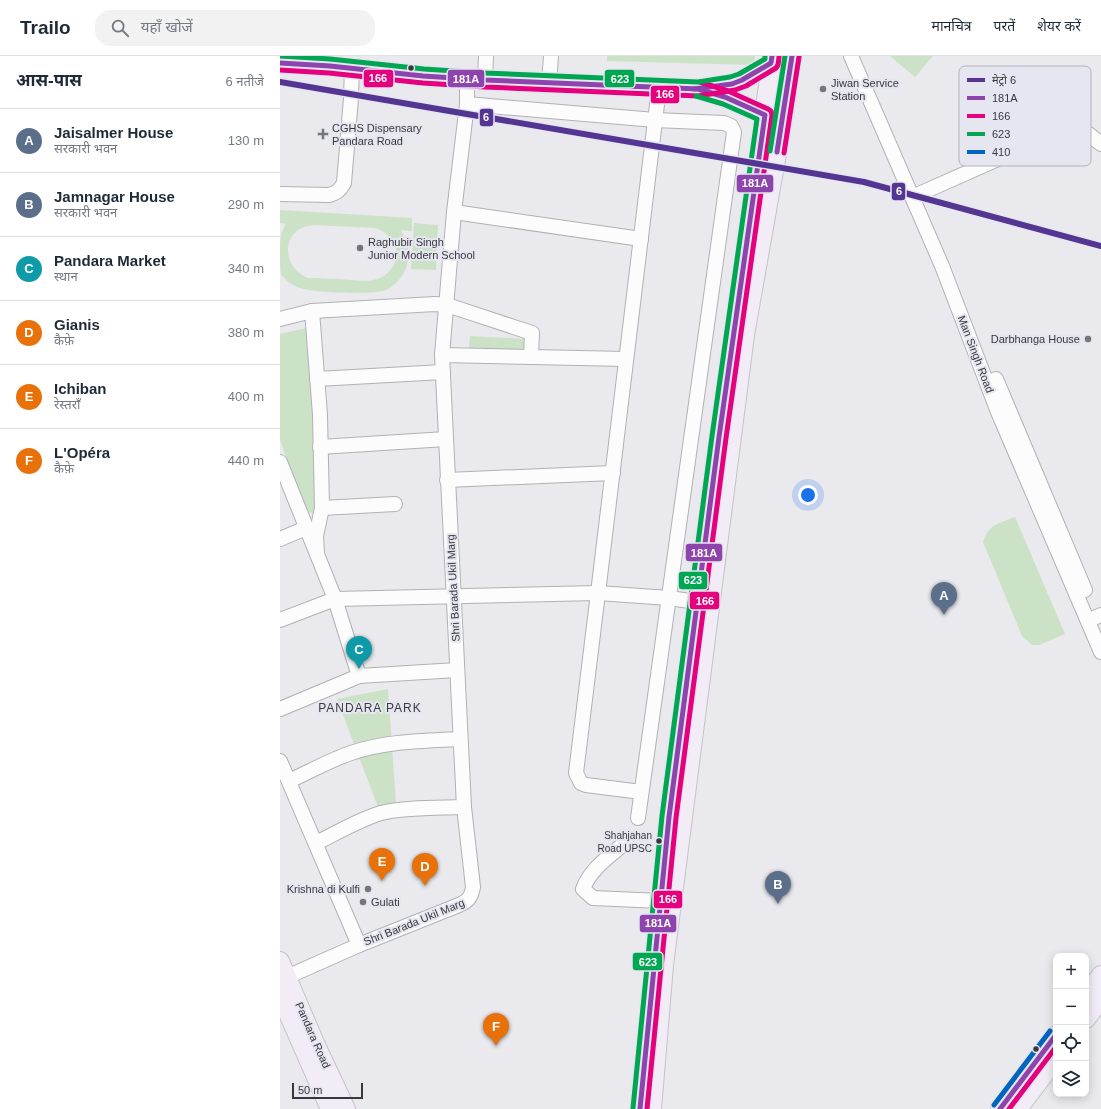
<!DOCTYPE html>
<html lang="hi">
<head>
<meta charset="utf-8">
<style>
  :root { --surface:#fff; --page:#f2f2f3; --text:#1f2937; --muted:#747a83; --line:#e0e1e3; --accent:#db2777 }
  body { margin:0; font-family:Arial,"Noto Sans Devanagari",sans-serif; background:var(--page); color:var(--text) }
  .controls { position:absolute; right:12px; bottom:12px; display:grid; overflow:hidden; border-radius:8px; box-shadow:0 2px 10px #0003 }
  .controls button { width:36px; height:36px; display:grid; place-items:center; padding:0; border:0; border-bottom:1px solid var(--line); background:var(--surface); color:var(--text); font:20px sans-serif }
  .scale { position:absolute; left:12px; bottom:10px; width:71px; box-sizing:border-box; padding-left:4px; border:2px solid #38383c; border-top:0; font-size:11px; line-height:14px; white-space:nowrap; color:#38383c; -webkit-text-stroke:3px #e6e6f1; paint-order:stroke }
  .you { position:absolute; left:528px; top:439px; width:14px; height:14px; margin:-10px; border:3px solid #fff; border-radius:50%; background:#1a73e8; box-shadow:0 0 0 6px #1a73e833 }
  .badge { display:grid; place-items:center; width:26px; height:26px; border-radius:50%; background:var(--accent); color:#fff; font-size:13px; font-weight:700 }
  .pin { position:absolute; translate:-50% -33px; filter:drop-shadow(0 1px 2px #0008) }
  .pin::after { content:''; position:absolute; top:21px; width:14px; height:12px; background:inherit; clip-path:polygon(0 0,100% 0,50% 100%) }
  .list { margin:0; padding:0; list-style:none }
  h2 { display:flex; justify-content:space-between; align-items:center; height:52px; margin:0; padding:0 16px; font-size:17px }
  h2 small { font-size:13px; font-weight:400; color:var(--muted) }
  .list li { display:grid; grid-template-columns:26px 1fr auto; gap:12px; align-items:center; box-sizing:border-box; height:64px; padding:0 16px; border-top:1px solid var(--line) }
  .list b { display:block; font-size:15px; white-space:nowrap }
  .list p { margin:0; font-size:13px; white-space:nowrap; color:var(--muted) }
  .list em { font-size:13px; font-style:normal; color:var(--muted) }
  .icon { flex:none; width:22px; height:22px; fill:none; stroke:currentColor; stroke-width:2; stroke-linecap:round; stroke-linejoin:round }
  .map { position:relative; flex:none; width:821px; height:1053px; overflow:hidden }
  header { display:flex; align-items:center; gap:24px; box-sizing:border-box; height:56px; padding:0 20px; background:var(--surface); border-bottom:1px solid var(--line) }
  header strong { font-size:19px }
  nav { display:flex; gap:22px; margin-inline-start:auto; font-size:14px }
  .search { width:280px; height:36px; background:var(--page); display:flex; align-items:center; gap:10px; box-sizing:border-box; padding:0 14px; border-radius:16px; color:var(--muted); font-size:15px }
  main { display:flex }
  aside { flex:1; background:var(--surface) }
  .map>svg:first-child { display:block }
</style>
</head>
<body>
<header>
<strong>Trailo</strong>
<div class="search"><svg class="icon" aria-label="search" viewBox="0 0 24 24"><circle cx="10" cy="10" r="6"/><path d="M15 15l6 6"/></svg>यहाँ खोजें</div>
<nav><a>मानचित्र</a><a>परतें</a><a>शेयर करें</a></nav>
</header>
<main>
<aside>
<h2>आस-पास<small>6 नतीजे</small></h2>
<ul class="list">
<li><span class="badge" style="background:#5c6f8a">A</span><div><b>Jaisalmer House</b><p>सरकारी भवन</p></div><em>130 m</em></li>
<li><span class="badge" style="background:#5c6f8a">B</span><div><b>Jamnagar House</b><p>सरकारी भवन</p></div><em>290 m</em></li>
<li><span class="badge" style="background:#0f9aa8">C</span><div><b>Pandara Market</b><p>स्थान</p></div><em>340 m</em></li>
<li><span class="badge" style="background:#e8710a">D</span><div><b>Gianis</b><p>कैफ़े</p></div><em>380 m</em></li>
<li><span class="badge" style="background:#e8710a">E</span><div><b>Ichiban</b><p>रेस्तराँ</p></div><em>400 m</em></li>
<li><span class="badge" style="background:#e8710a">F</span><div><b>L'Opéra</b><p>कैफ़े</p></div><em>440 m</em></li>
</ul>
</aside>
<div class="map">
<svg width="821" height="1053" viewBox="0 0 821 1053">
  <rect width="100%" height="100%" fill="#e9e9ee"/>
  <g fill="#cce2c6" fill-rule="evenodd">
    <path d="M327 0H475L474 9 327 5Z"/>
    <path d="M610 0H653L635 21Z"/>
    <path d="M0 154 132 162V175L120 174C127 182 129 192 128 203 127 216 118 228 106 234 92 239 34 237 20 232 13 230 5 224 1 218 0 212 0 203 0 196 0 184 0 178 6 168L0 167ZM36 169 95 172C105 175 113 182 116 193 120 207 107 222 93 224 86 226 78 224 71 224 57 223 43 222 28 222 0 211 0 170 36 169Z"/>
    <path d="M134 167 158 169 156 214 131 213Z"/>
    <path d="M31 271 39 456 26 457 0 384V278Z"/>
    <path d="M190 280 245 283V295L189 293Z"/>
    <path d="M735 461 785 578 759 589H752L742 580 703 486C709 468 718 468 735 461Z"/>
    <path d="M108 633 116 748 98 751 57 643Z"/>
  </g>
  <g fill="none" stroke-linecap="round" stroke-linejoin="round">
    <defs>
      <g id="minor">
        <path d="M571 0 662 210 718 356 821 596"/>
        <path d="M0 7 50 10 143 20 205 24 418 33 452 28 462 24 491 7"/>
        <path d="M205 24 206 0"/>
        <path d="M269 27 271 0"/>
        <path d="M422 34 445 41 485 59"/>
        <path d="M187 48 375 64 444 67 451 70 454 76 358 762"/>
        <path d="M0 138 49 139C57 137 60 134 64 127L71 42 72 12"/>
        <path d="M639 138 781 75C804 70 804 75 821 88"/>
        <path d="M174 156 361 183"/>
        <path d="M32 255 40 359 42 452 36 480 37 498"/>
        <path d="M0 263 32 255 155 248 167 249 252 277 251 301"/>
        <path d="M162 299 346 303"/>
        <path d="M37 323 163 316"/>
        <path d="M716 323 805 534"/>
        <path d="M40 391 166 383"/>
        <path d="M0 406 55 543 79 620"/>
        <path d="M167 424 333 417"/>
        <path d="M42 452 115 448"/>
        <path d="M0 483 26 472"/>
        <path d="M814 562 821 559"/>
        <path d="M0 564 55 543 318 537 389 542 417 546"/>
        <path d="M0 653 79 620 177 614"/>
        <path d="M0 705 79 889"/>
        <path d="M9 725C29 716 50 704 71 697 106 685 143 685 180 683"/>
        <path d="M361 736 306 729 301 727 296 717 318 537 379 32"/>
        <path d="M346 786C331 799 310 813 303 833L313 842 381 845"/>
        <path d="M36 787C57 777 78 764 101 757 124 751 159 752 184 751"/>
        <path d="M0 924 79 889 179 849C188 845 191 842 193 831L184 751 162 299 174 156 187 48V23"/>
      </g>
      <g id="major">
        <path d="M457 256 492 0"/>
        <path d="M383 823 389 761 444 345"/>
        <path d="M0 905 35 987 66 1053"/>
        <path d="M0 939 50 1053"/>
        <path d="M806 939 821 919"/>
        <path d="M806 963 821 943"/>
        <path d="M372 1053 384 909 465 279 505 52 512 0"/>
        <path d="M720 1053 776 979"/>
        <path d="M738 1053 776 1003"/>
      </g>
    </defs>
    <use href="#minor" stroke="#b1b1b5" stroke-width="16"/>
    <use href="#major" stroke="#c4c4c6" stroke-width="20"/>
    <use href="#minor" stroke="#fcfcfc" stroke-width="14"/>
    <use href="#major" stroke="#f1ecf5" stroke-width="18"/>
    <defs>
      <g id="bus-1">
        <path d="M0 7 50 10 143 20 205 24 418 33 445 41 485 59 439 381 389 761 360 1053"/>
        <path d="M414 33 452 28 462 24 491 7 492 0"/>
        <path d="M497 96 512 0"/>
        <path d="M720 1053 776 979"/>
      </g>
      <g id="bus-2">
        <path d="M0 14 49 17 143 27 205 31 418 40 455 34 466 30 496 12 498 9 499 1"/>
        <path d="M504 97 519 1"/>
        <path d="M367 1053 396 762 446 382 492 59 491 55 488 53 448 35 420 26"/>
        <path d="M729 1053 776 991"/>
      </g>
      <g id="bus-3">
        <path d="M0 0 50 3 144 13 205 17 418 26 450 21 459 18 485 3V0"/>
        <path d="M490 95 505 0"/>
        <path d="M353 1052 382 760 432 380 477 63 443 48 416 40"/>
      </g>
      <path id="bus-4" d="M714 1049 770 975"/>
    </defs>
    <use href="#bus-1" stroke="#e6e6f1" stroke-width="8"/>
    <use href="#bus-2" stroke="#e6e6f1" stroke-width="8"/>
    <use href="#bus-3" stroke="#e6e6f1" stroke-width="8"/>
    <use href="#bus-4" stroke="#e6e6f1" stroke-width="8"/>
    <use href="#bus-1" stroke="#8e44ad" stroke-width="5"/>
    <use href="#bus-2" stroke="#e5007d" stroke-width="5"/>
    <use href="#bus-3" stroke="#00a651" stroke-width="5"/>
    <use href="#bus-4" stroke="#0065bd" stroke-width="5"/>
    <defs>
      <path id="metro-1" d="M0 26 584 126 821 190"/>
    </defs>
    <use href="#metro-1" stroke="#e6e6f1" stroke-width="9"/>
    <use href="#metro-1" stroke="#553592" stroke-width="6"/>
  </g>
  <g fill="#38383c" stroke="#e6e6f1" stroke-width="1.5">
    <circle cx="131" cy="12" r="3.5"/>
    <circle cx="379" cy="785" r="3.5"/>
    <circle cx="756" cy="993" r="3.5"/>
  </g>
  <g fill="#76767a" stroke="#e6e6f1" stroke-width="1.5">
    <circle cx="543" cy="33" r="4"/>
    <path d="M41 72h4v4h4v4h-4v4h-4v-4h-4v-4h4z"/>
    <circle cx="80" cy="192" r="4"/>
    <circle cx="808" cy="283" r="4"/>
    <circle cx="88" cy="833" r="4"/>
    <circle cx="83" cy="846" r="4"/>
  </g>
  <g text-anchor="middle" stroke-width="4" stroke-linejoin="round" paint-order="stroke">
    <g font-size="10" fill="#38383c" stroke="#e6e6f1" text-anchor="end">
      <text x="372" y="783">Shahjahan<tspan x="372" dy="13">Road UPSC</tspan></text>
    </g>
    <g font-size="11" fill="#38383c" stroke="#e6e6f1" text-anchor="start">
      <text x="551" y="31">Jiwan Service<tspan x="551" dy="13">Station</tspan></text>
      <text x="52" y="76">CGHS Dispensary<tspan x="52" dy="13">Pandara Road</tspan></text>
      <text x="88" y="190">Raghubir Singh<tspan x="88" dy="13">Junior Modern School</tspan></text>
      <text x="800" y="287" text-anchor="end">Darbhanga House</text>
      <text x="80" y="837" text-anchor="end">Krishna di Kulfi</text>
      <text x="91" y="850">Gulati</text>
    </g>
    <g font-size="11" fill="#38383c" stroke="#e6e6f1">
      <text transform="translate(696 298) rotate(69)" y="4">Man Singh Road</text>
      <text transform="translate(173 532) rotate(-93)" y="4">Shri Barada Ukil Marg</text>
      <text transform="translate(134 866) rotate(-22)" y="4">Shri Barada Ukil Marg</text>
      <text transform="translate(33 979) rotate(66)" y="4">Pandara Road</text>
    </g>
    <g font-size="12" letter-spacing="1" fill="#3b3b43" stroke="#e6e6f1">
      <text x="90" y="656">PANDARA PARK</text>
    </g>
  </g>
  <rect x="679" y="10" width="132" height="100" rx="6" fill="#e6e6f1" stroke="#b2b2bb" stroke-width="1"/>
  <rect x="687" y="22" width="18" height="4" fill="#553592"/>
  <rect x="687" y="40" width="18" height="4" fill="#8e44ad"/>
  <rect x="687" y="58" width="18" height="4" fill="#e5007d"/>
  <rect x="687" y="76" width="18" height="4" fill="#00a651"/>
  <rect x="687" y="94" width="18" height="4" fill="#0065bd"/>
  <g font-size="11" fill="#38383c">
    <text x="712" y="28">मेट्रो 6</text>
    <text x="712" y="46">181A</text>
    <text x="712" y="64">166</text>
    <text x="712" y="82">623</text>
    <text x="712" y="100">410</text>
  </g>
  <g stroke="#e6e6f1" stroke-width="1.5">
    <rect x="83" y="13" width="31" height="19" rx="4" fill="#e5007d"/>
    <rect x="324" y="13" width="31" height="19" rx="4" fill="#00a651"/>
    <rect x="167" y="13" width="38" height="19" rx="4" fill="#8e44ad"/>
    <rect x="370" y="29" width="30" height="19" rx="4" fill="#e5007d"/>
    <rect x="199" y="52" width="15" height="19" rx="4" fill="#553592"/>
    <rect x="456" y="118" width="38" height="19" rx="4" fill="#8e44ad"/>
    <rect x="611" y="126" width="15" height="19" rx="4" fill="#553592"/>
    <rect x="405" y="487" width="38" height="19" rx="4" fill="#8e44ad"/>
    <rect x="398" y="515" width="30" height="19" rx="4" fill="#00a651"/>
    <rect x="409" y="535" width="31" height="19" rx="4" fill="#e5007d"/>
    <rect x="373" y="834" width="30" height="19" rx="4" fill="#e5007d"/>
    <rect x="359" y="858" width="38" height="19" rx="4" fill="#8e44ad"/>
    <rect x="352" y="896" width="31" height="19" rx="4" fill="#00a651"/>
  </g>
  <g font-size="11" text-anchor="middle" font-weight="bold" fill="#fff">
    <text x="98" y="26">166</text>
    <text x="340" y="27">623</text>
    <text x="186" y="27">181A</text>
    <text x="385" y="42">166</text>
    <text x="206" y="65">6</text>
    <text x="475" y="131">181A</text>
    <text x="619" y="139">6</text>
    <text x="424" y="501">181A</text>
    <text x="413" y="528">623</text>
    <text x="425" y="549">166</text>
    <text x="388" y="847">166</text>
    <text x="378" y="871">181A</text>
    <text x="368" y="910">623</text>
  </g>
</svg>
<div class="controls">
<button>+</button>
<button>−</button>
<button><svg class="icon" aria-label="locate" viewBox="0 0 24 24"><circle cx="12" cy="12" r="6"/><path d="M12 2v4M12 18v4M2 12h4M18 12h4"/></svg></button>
<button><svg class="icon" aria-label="layers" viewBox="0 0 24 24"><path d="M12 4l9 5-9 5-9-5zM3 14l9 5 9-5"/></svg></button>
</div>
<div class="scale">50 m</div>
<div class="you"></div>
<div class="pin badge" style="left:664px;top:559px;background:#5c6f8a">A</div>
<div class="pin badge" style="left:498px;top:848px;background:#5c6f8a">B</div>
<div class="pin badge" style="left:79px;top:613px;background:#0f9aa8">C</div>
<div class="pin badge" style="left:145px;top:830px;background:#e8710a">D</div>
<div class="pin badge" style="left:102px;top:825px;background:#e8710a">E</div>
<div class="pin badge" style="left:216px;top:990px;background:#e8710a">F</div>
</div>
</main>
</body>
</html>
